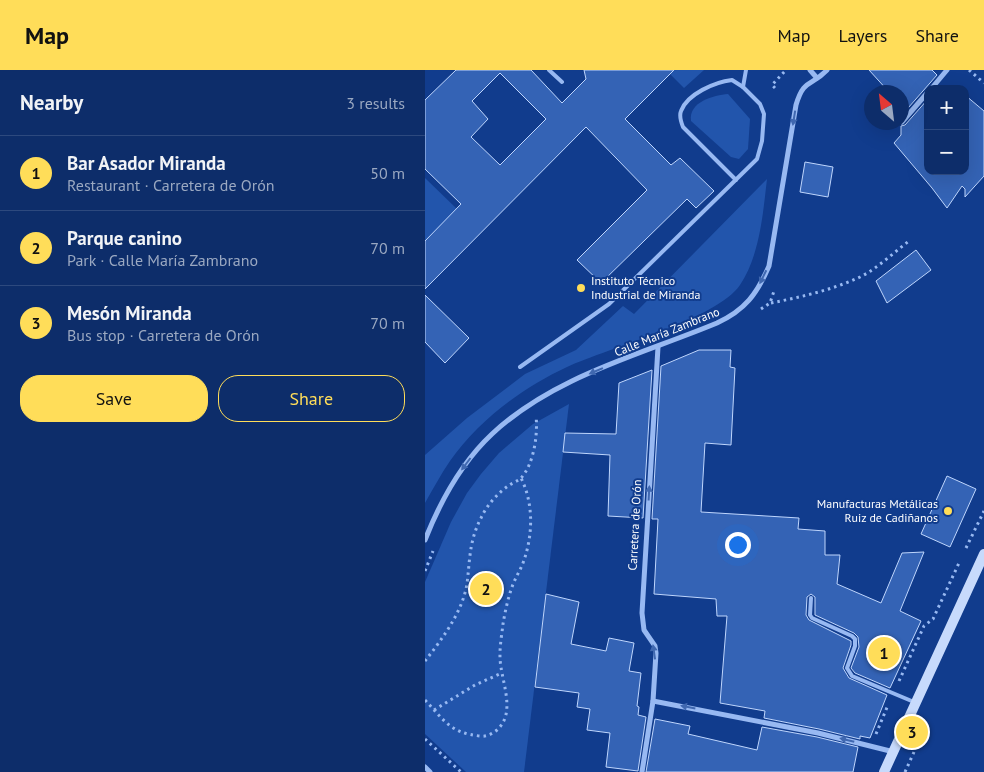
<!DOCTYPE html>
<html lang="en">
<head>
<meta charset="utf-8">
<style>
  :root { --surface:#0d2d6a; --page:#163570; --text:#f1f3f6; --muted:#9aa8c1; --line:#2d497e; --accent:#ffdd59 }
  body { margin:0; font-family:"PT Sans",sans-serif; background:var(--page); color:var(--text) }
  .controls { position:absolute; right:15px; top:15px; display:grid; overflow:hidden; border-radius:10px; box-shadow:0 5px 20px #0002 }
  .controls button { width:45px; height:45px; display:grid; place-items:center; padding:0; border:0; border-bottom:1px solid var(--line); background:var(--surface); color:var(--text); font:25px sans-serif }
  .compass { position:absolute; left:439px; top:15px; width:45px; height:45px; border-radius:50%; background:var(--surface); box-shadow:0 5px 20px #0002; rotate:332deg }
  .you { position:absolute; left:312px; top:474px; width:18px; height:18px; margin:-12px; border:4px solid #fff; border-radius:50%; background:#1a73e8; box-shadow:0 0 0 8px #1a73e833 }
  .badge { display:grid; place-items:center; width:32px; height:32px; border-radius:50%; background:var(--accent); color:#111; font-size:16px; font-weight:700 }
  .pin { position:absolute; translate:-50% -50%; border:2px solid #fff; box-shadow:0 1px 5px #0006 }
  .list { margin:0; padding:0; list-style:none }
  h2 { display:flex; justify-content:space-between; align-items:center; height:65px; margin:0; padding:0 20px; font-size:21px }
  h2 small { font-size:16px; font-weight:400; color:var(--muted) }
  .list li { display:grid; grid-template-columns:32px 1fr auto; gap:15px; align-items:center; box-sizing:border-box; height:75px; padding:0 20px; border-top:1px solid var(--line) }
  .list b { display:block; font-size:19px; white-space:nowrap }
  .list p { margin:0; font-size:16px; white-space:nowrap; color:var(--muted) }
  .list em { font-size:16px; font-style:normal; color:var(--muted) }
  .actions { display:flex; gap:10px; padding:15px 20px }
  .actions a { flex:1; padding:11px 0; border:1px solid var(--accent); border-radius:20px; text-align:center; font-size:18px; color:var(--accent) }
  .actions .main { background:var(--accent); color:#111 }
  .map { position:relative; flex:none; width:559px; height:702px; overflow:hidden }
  header { display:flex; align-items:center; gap:30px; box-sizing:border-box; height:70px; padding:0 25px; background:var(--accent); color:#111 }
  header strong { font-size:24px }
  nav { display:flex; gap:28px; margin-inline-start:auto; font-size:18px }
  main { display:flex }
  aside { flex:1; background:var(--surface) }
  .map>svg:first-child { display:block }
</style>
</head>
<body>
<header>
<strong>Map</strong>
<nav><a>Map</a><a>Layers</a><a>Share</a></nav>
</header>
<main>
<aside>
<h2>Nearby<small>3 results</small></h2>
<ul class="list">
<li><span class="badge">1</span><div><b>Bar Asador Miranda</b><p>Restaurant · Carretera de Orón</p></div><em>50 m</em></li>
<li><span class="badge">2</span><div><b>Parque canino</b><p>Park · Calle María Zambrano</p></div><em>70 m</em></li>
<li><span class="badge">3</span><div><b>Mesón Miranda</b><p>Bus stop · Carretera de Orón</p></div><em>70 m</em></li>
</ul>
<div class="actions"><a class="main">Save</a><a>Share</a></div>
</aside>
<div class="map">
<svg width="559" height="702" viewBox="0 0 559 702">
  <rect width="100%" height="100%" fill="#113c8d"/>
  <g fill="#2255ac">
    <path d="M249 0H279L259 18 245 4Z"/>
    <path d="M303 24 325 49 323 79 314 89 306 87 266 51C263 32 289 25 303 24Z"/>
    <path d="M0 108 32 139 0 171Z"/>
    <path d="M342 109C338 143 335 185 315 215 292 249 183 278 142 297 97 318 54 350 25 391 16 404 8 419 0 433V385L42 348 100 304 151 280 198 236 209 244Z"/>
    <path d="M144 334 99 702H41L0 664V512L26 452 42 423 56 404 74 383 108 354Z"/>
  </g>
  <g fill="#3463b5" stroke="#bfd6fd" fill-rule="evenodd">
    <path d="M31 0H106L137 33 161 9 159 0H249L200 49 246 95 255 88 289 121 271 138 262 129 176 213 152 190 222 120 161 57 0 219V171L36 134 0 99V30ZM75 3 121 49 75 95 46 67 63 49 47 31Z"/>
    <path d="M444 0H507L512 5 476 46V22H464Z"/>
    <path d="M540 25 559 41V106L540 127V119L537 116 522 138 507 118 469 73 476 65V56L480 55 503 29V101H540Z"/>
    <path d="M380 92 408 97 403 127 375 122Z"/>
    <path d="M491 180 506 200 462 233 451 211Z"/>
    <path d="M0 225 44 268 20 293 0 272Z"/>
    <path d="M274 280H306L305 297 310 298 306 375 280 373 276 442 374 448 373 459 400 461V485H415L412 514 456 533 477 483 499 482 475 541 496 551 465 618 430 603 426 598 434 577 433 567 429 563 390 545V527L386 524 382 527 381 545 384 550 426 571V575L418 598 424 608 462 625 445 668 435 666V669L394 659 339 648 340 641 295 633 302 546H292L291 529 229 524 233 449H227L236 296Z"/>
    <path d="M227 300 218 448 183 446 185 385 138 382 140 363 191 364 194 313Z"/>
    <path d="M522 406 551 419 525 477 496 464Z"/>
    <path d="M121 524 154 532 146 574 181 581 184 568 209 573 204 601 216 603 212 636 214 637 213 645 221 647 213 701 181 697 185 663 162 660 165 639 152 637 154 623 110 617Z"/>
    <path d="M230 649 265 656 263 664 332 680 337 657 392 667 433 677 428 702H221Z"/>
  </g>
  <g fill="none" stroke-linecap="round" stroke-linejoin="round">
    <g stroke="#98b9f2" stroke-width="3" stroke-dasharray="2.5 4" stroke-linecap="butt">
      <path d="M544 0 559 13"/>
      <path d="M350 18 347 15 361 0"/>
      <path d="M346 233C376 227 407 220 435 207 453 198 468 183 484 171"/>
      <path d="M336 239 345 233 349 221"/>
      <path d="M541 478 559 441"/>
      <path d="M0 501 8 481"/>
      <path d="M0 591C17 569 37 543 42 514 45 490 44 471 56 448 62 435 72 424 83 416 87 413 93 411 96 408 109 394 113 364 111 346"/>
      <path d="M474 611 499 556 508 549 534 493"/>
      <path d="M0 630C19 650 25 663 55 666 61 667 67 664 72 660 93 641 74 608 75 584 75 574 77 563 78 554 80 542 83 528 87 517 90 508 95 501 98 493 108 466 109 434 96 408"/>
      <path d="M9 640 50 615 77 603"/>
      <path d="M451 664 463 635"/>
      <path d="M0 669 36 702"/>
      <path d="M480 702 489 682"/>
    </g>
    <g stroke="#98b9f2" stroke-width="4">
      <path d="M124 0 137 12"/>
      <path d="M318 17 321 0"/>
      <path d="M95 297 184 234 332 89 337 71 339 44 335 34 318 17 307 10C290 12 262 24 256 41 254 46 256 52 258 57L311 110"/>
      <path d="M386 528 385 545 387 548 427 566 430 569V576L422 598 427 606 489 632"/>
    </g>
    <g stroke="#98b9f2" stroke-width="5">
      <path d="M385 0 392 8"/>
      <path d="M506 19 522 0"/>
      <path d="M477 52 503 22"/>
      <path d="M0 470C15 432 36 393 67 364 129 306 215 285 292 253 320 240 332 224 344 196L371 35C379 8 386 17 402 0"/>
      <path d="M228 631 393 663 469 682"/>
      <path d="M0 697 5 702"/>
      <path d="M217 702 228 631 231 583 230 576 219 560 217 543 233 277"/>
    </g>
    <path stroke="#c7dafc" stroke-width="10" d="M459 702 559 484"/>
  </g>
  <defs><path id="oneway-solid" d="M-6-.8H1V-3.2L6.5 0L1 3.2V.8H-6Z" transform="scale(1.25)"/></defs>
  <g fill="#4068b0">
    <use href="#oneway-solid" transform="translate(369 48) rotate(99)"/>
    <use href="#oneway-solid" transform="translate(338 207) rotate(116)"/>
    <use href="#oneway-solid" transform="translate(171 301) rotate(157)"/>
    <use href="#oneway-solid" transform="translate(41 394) rotate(127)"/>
    <use href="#oneway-solid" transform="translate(224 423) rotate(-87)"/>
    <use href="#oneway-solid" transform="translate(229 582) rotate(-98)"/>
    <use href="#oneway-solid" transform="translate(263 637) rotate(-169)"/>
    <use href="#oneway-solid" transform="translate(422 670) rotate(-166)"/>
  </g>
  <g fill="#ffdd59" stroke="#113c8d" stroke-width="2">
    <circle cx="156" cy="218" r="5"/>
    <circle cx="523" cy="441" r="5"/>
  </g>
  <g text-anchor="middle" stroke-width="4" stroke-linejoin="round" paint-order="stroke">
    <g font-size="12" fill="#fff" stroke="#113c8d" text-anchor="start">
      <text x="166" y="215">Instituto Técnico<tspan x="166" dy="14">Industrial de Miranda</tspan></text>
      <text x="513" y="438" text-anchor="end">Manufacturas Metálicas<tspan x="513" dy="14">Ruiz de Cadiñanos</tspan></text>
    </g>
    <g font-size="12" fill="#fff" stroke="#113c8d">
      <text transform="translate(242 262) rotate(-22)" y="4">Calle María Zambrano</text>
      <text transform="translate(210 455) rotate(-87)" y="4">Carretera de Orón</text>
    </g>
  </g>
</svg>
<div class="controls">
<button>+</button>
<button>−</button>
</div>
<svg class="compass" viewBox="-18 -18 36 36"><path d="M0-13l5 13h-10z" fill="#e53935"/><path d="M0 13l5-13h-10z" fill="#9aa8c1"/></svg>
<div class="you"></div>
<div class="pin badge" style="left:459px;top:583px">1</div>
<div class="pin badge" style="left:61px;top:519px">2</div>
<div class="pin badge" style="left:487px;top:662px">3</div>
</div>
</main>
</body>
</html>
